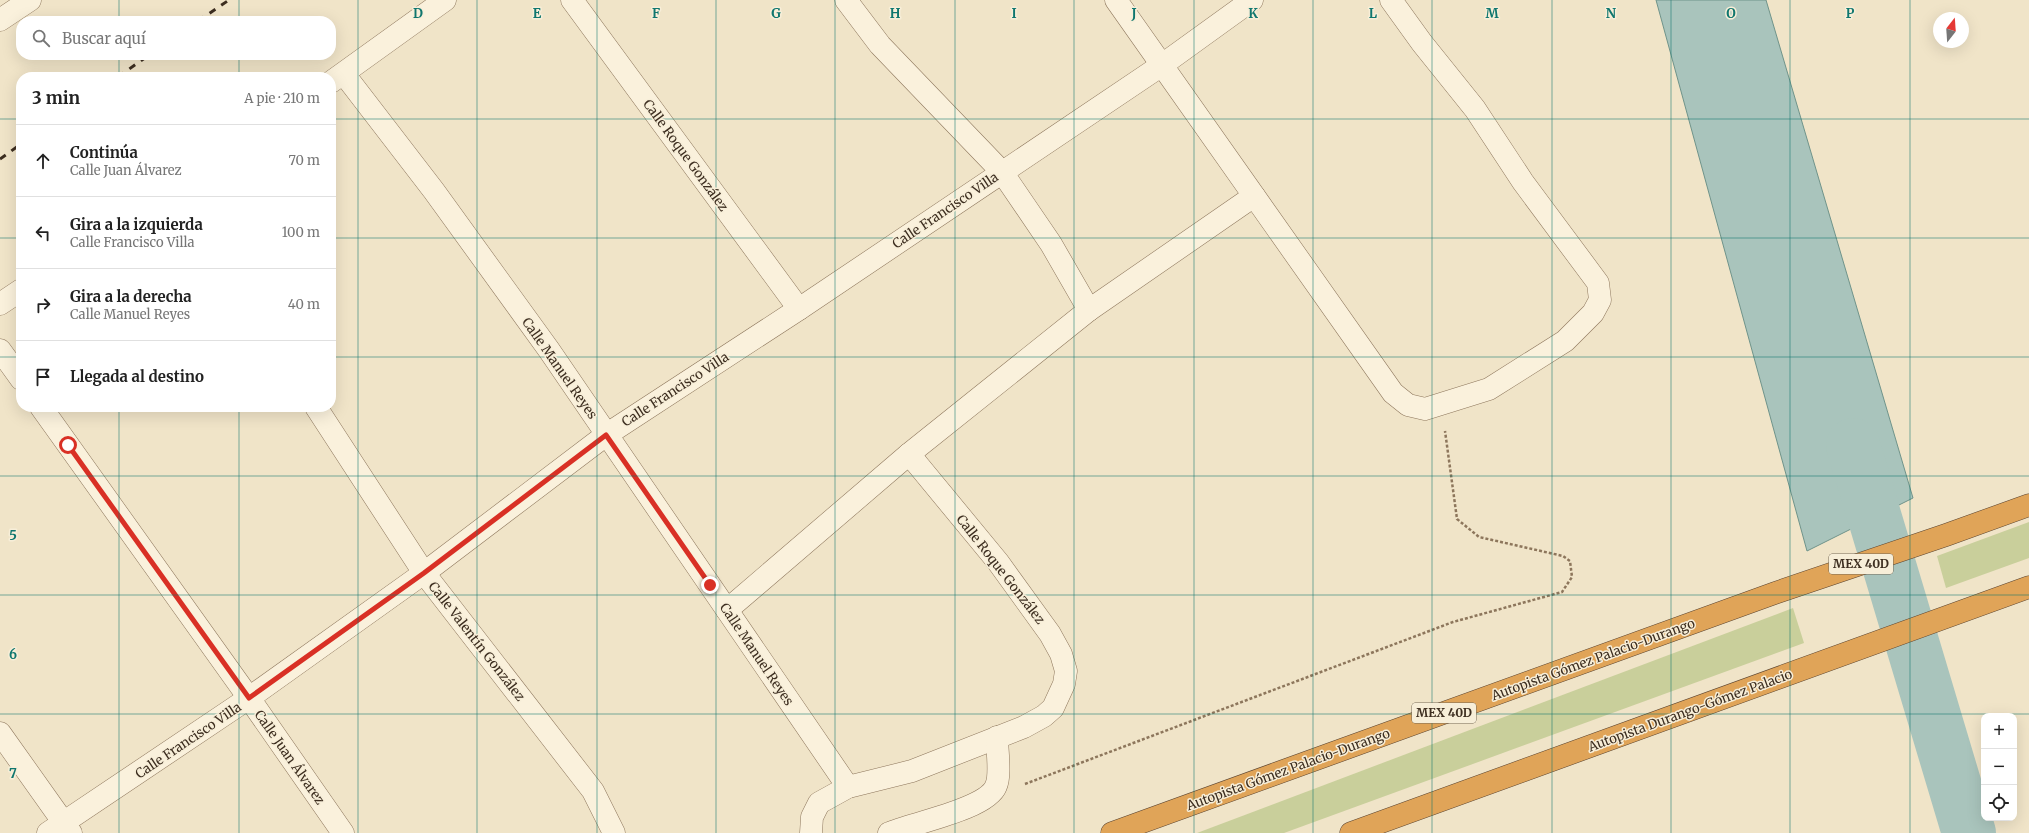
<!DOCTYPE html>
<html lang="es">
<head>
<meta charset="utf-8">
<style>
  :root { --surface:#fff; --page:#f2f2f2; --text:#222; --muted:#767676; --line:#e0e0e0 }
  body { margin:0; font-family:Merriweather,serif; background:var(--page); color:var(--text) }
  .controls { position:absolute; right:12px; bottom:12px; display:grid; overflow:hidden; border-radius:8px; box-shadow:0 4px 16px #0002 }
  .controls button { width:36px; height:36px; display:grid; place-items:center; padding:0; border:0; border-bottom:1px solid var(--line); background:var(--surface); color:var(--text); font:20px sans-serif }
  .compass { position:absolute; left:1933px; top:12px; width:36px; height:36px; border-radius:50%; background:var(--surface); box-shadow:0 4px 16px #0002; rotate:17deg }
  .stop { position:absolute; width:12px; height:12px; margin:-9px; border:3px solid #d93025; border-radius:50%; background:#fff }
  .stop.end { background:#d93025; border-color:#fff; box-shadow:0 1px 4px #0008 }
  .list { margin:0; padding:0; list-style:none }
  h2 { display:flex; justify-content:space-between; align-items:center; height:52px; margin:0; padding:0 16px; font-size:17px }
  h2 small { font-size:13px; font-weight:400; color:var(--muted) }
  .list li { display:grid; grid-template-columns:26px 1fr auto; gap:12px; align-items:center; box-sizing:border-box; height:72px; padding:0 16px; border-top:1px solid var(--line) }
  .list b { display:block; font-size:15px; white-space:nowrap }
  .list p { margin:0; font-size:13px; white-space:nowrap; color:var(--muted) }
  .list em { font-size:13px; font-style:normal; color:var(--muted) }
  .icon { flex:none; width:22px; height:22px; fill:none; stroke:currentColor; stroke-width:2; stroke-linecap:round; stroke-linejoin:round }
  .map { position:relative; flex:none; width:2029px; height:833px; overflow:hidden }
  .search { position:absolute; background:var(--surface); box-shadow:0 4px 16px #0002; left:16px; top:16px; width:320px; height:44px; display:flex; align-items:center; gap:10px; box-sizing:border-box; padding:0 14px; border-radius:16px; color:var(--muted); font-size:15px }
  .panel { position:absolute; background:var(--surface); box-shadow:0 4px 16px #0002; left:16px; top:72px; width:320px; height:340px; border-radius:16px }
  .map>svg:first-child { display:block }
</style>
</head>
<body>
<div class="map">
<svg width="2029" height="833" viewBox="0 0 2029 833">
  <rect width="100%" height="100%" fill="#f0e4c8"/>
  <g fill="#c9cf9b">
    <path d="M2029 522V558L1946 588 1937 556Z"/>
    <path d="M1793 608 1804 643 1284 833H1197Z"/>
  </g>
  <path fill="#a9c4bc" stroke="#6f938a" d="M1656 0H1766L1913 498 1807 551Z"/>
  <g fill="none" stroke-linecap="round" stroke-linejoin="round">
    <path stroke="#a9c4bc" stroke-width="54" d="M1853 445 1969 833"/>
    <defs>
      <g id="street">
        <path d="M572 0 799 309"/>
        <path d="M846 0 880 45 1002 172 1051 244 1089 310"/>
        <path d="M1116 0 1393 393 1408 405 1425 409 1489 389 1565 341 1593 313 1600 300 1598 283 1523 182 1475 109 1422 43 1391 0"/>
        <path d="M0 20 30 0"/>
        <path d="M344 74 434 191 549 350 848 787"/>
        <path d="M331 82 445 0"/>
        <path d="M0 304 21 290"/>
        <path d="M0 350 21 379"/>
        <path d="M41 407 249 698 343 833"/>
        <path d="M316 407 424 573 593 791 614 833"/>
        <path d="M727 610 909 454 1089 310 1254 196"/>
        <path d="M0 733 71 833"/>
        <path d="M48 833 249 698 424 573 606 435 799 309 1162 65 1252 0"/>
        <path d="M811 833 812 817 819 803 848 787 912 771 1024 727 1044 716 1053 708 1064 684 1066 671 1061 654 1050 634 998 562 909 454"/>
        <path d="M889 833C913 823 987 809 996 786 1001 775 997 750 997 737"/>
      </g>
      <g id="highway">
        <path d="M1112 833 1775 593 1946 535 2029 505"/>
        <path d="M1351 833 2029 587"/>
      </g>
    </defs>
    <use href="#street" stroke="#8d765c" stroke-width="23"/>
    <use href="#highway" stroke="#5b4430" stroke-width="23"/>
    <path stroke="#8d765c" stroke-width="2.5" stroke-dasharray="3 2" stroke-linecap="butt" d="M1025 784 1453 622 1562 592 1572 577 1570 561 1563 556 1479 537 1457 519 1445 431"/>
    <use href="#street" stroke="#faf1dc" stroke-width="22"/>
    <use href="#highway" stroke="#e0a458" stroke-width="22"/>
    <g stroke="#3d2e20" stroke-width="3" stroke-dasharray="7 7" stroke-linecap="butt">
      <path d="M198 21 229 0"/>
      <path d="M118 77 149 55"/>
      <path d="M0 159 21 144"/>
    </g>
  </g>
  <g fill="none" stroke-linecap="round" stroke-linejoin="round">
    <path stroke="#d93025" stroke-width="5" d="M68 445 249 698 424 573 606 435 710 585"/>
  </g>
  <path fill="none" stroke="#0f766e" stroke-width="1" stroke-opacity="0.55" d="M119 0V21M239 0V21M358 0V833M477 0V833M597 0V833M716 0V833M835 0V833M955 0V833M1074 0V833M1194 0V833M1313 0V833M1432 0V833M1552 0V833M1671 0V833M1790 0V833M1910 0V833M119 55V77M239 55V77M0 119H21M331 119H2029M0 238H21M331 238H2029M0 357H21M331 357H2029M119 407V833M239 407V833M0 476H2029M0 595H2029M0 714H2029"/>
  <g text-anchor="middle" stroke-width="3" stroke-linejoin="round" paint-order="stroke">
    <g fill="#f7eed8" stroke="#756857" stroke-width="1">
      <rect x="1829" y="554" width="64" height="20" rx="3"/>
      <rect x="1412" y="703" width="64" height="20" rx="3"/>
    </g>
    <g font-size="12" font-weight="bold" fill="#3d2e20">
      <text x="1861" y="568">MEX 40D</text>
      <text x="1444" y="717">MEX 40D</text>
    </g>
    <g font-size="13" fill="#3d2e20" stroke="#f7eed8">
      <text transform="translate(686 155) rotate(54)" y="5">Calle Roque González</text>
      <text transform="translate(945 210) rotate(-34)" y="5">Calle Francisco Villa</text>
      <text transform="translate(560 368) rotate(55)" y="5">Calle Manuel Reyes</text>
      <text transform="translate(675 389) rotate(-33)" y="5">Calle Francisco Villa</text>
      <text transform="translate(1001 569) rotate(52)" y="5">Calle Roque González</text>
      <text transform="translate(477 641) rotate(52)" y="5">Calle Valentín González</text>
      <text transform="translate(757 654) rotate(56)" y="5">Calle Manuel Reyes</text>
      <text transform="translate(1593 659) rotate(-20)" y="5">Autopista Gómez Palacio-Durango</text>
      <text transform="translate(1690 710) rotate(-20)" y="5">Autopista Durango-Gómez Palacio</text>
      <text transform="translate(188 740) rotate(-34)" y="5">Calle Francisco Villa</text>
      <text transform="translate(290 757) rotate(55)" y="5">Calle Juan Álvarez</text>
      <text transform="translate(1288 769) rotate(-20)" y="5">Autopista Gómez Palacio-Durango</text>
    </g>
  </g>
  <g font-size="13" text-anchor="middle" font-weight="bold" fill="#0f766e" stroke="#f7eed8" stroke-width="3" stroke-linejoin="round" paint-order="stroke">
    <text x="418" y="18">D</text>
    <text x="537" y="18">E</text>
    <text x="656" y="18">F</text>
    <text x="776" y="18">G</text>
    <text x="895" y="18">H</text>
    <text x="1014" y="18">I</text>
    <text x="1134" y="18">J</text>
    <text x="1253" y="18">K</text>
    <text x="1373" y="18">L</text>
    <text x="1492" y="18">M</text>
    <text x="1611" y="18">N</text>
    <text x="1731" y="18">O</text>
    <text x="1850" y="18">P</text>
    <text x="13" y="540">5</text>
    <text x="13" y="659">6</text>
    <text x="13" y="778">7</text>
  </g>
</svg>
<div class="controls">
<button>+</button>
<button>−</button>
<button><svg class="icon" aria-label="locate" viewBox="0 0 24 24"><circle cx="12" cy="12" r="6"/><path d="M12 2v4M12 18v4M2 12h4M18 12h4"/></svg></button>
</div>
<svg class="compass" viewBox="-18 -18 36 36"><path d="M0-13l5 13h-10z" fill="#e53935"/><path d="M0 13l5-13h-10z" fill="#767676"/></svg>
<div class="stop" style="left:68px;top:445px"></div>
<div class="stop end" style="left:710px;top:585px"></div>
<div class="search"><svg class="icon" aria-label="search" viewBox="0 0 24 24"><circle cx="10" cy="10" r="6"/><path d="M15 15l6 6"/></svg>Buscar aquí</div>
<section class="panel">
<h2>3 min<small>A pie · 210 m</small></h2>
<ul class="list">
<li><svg class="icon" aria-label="ahead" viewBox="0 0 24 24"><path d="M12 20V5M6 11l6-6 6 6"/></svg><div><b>Continúa</b><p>Calle Juan Álvarez</p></div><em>70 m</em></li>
<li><svg class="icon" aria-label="left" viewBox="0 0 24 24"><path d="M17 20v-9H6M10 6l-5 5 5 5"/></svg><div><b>Gira a la izquierda</b><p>Calle Francisco Villa</p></div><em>100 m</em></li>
<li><svg class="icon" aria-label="right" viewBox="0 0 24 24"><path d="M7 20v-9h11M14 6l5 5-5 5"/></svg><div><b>Gira a la derecha</b><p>Calle Manuel Reyes</p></div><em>40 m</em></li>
<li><svg class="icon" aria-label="arrive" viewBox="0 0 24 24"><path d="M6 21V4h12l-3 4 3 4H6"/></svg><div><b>Llegada al destino</b></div></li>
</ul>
</section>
</div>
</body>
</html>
